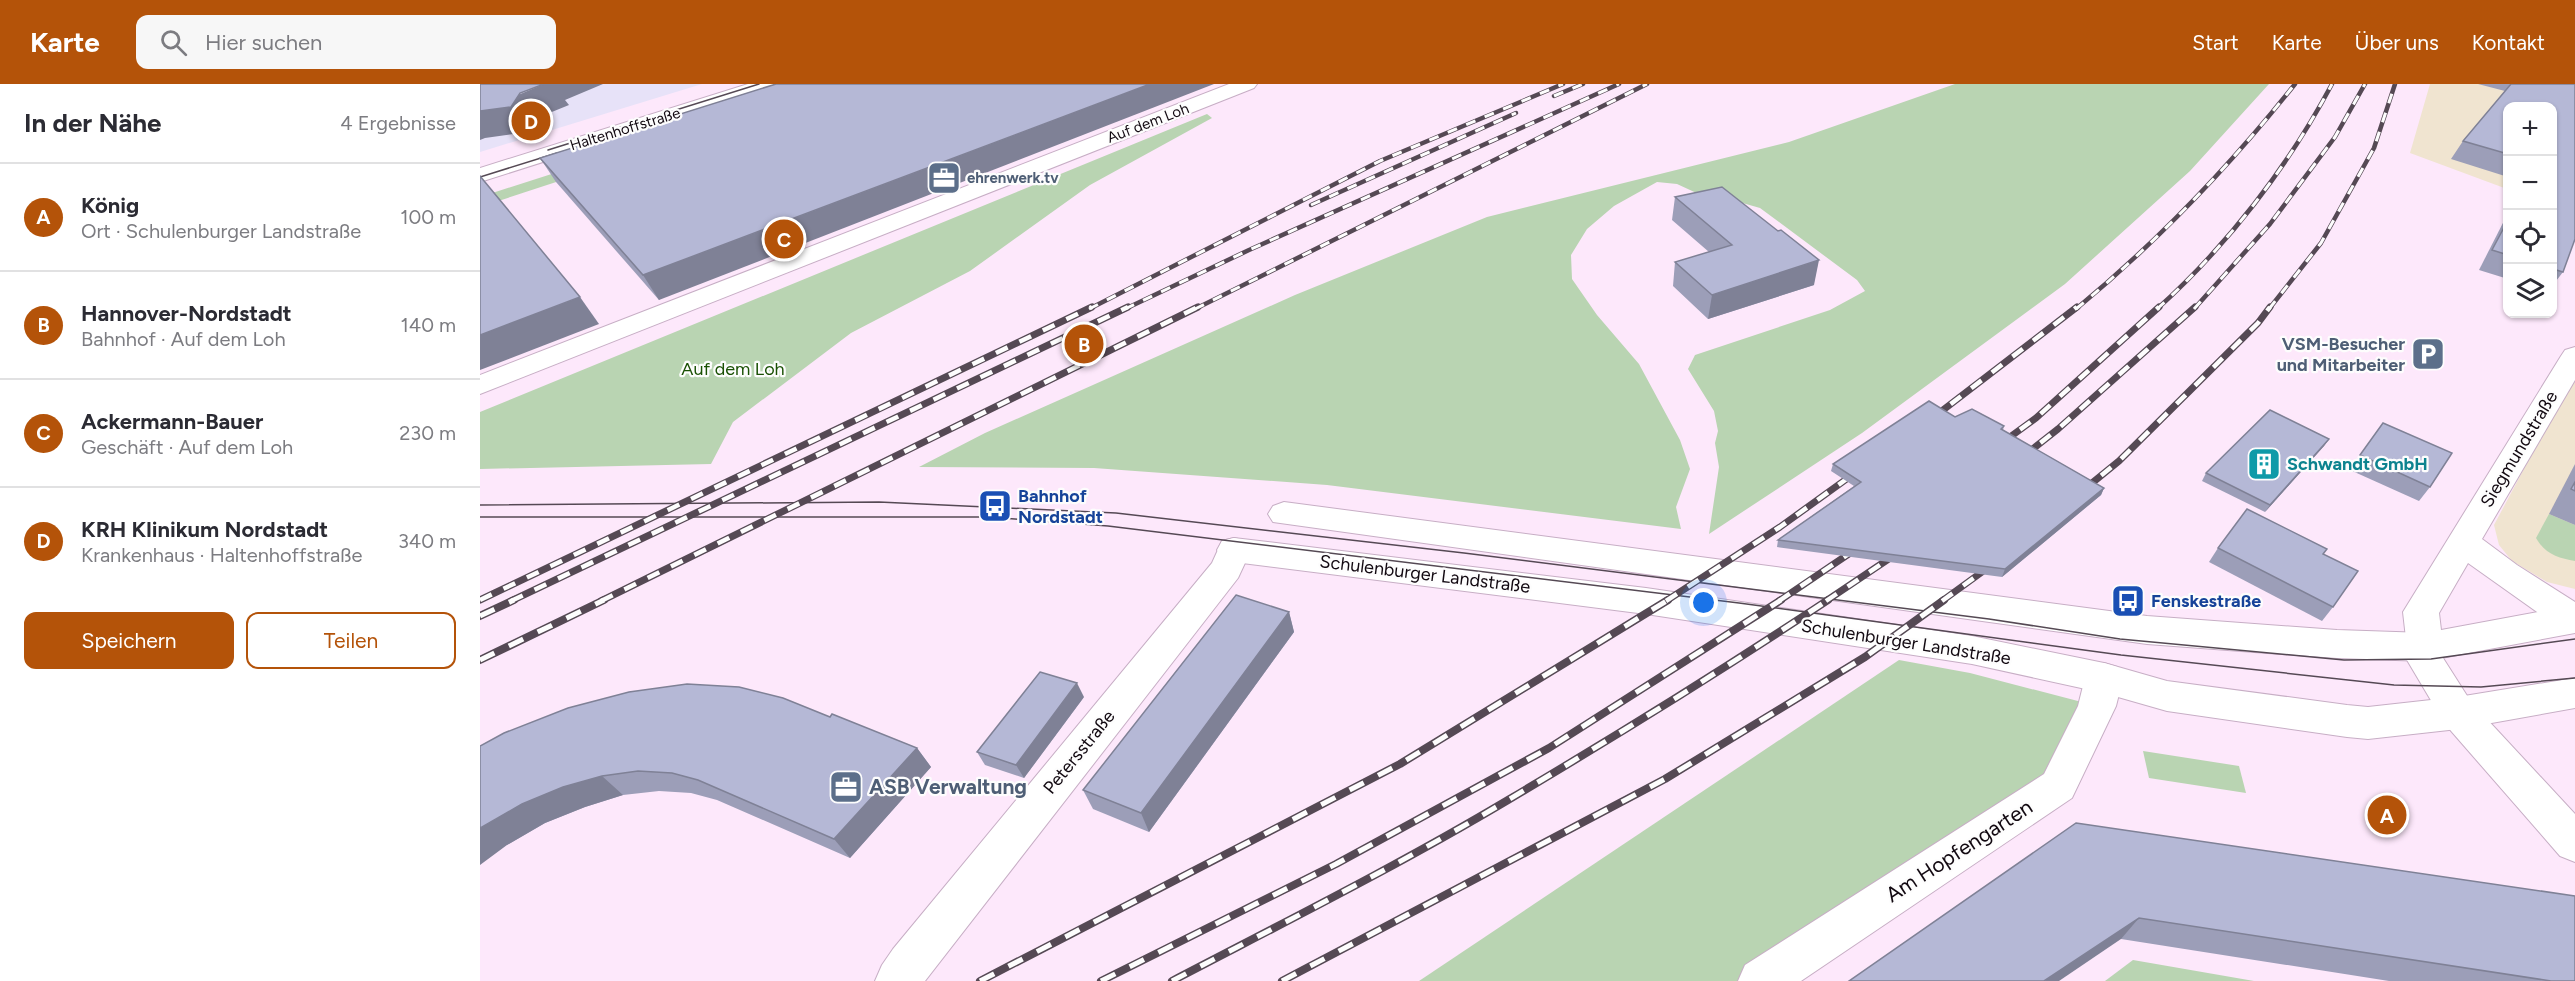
<!DOCTYPE html>
<html lang="de">
<head>
<meta charset="utf-8">
<style>
  :root { --surface:#fff; --page:#f7f7f7; --text:#2b2b33; --muted:#7c7c81; --line:#e1e1e2; --accent:#b45309 }
  body { margin:0; font-family:Figtree,sans-serif; background:var(--page); color:var(--text) }
  .controls { position:absolute; right:18px; top:18px; display:grid; overflow:hidden; border-radius:12px; box-shadow:0 2px 4px #0004 }
  .controls button { width:54px; height:54px; display:grid; place-items:center; padding:0; border:0; border-bottom:2px solid var(--line); background:var(--surface); color:var(--text); font:30px sans-serif }
  .you { position:absolute; left:1224px; top:519px; width:21px; height:21px; margin:-15px; border:4px solid #fff; border-radius:50%; background:#1a73e8; box-shadow:0 0 0 9px #1a73e833 }
  .badge { display:grid; place-items:center; width:39px; height:39px; border-radius:50%; background:var(--accent); color:#fff; font-size:20px; font-weight:700 }
  .pin { position:absolute; translate:-50% -50%; border:3px solid #fff; box-shadow:0 2px 6px #0006 }
  .list { margin:0; padding:0; list-style:none }
  h2 { display:flex; justify-content:space-between; align-items:center; height:78px; margin:0; padding:0 24px; font-size:26px }
  h2 small { font-size:20px; font-weight:400; color:var(--muted) }
  .list li { display:grid; grid-template-columns:39px 1fr auto; gap:18px; align-items:center; box-sizing:border-box; height:108px; padding:0 24px; border-top:2px solid var(--line) }
  .list b { display:block; font-size:22px; white-space:nowrap }
  .list p { margin:0; font-size:20px; white-space:nowrap; color:var(--muted) }
  .list em { font-size:20px; font-style:normal; color:var(--muted) }
  .actions { display:flex; gap:12px; padding:18px 24px }
  .actions a { flex:1; padding:14px 0; border:2px solid var(--accent); border-radius:12px; text-align:center; font-size:21px; color:var(--accent) }
  .actions .main { background:var(--accent); color:#fff }
  .icon { flex:none; width:33px; height:33px; fill:none; stroke:currentColor; stroke-width:2; stroke-linecap:round; stroke-linejoin:round }
  .map { position:relative; flex:none; width:2095px; height:897px; overflow:hidden }
  header { display:flex; align-items:center; gap:36px; box-sizing:border-box; height:84px; padding:0 30px; background:var(--accent); color:#fff }
  header strong { font-size:28px }
  nav { display:flex; gap:33px; margin-inline-start:auto; font-size:21px }
  .search { width:420px; height:54px; background:var(--page); display:flex; align-items:center; gap:15px; box-sizing:border-box; padding:0 21px; border-radius:12px; color:var(--muted); font-size:22px }
  main { display:flex }
  aside { flex:1; background:var(--surface) }
  .map>svg:first-child { display:block }
</style>
</head>
<body>
<header>
<strong>Karte</strong>
<div class="search"><svg class="icon" aria-label="search" viewBox="0 0 24 24"><circle cx="10" cy="10" r="6"/><path d="M15 15l6 6"/></svg>Hier suchen</div>
<nav><a>Start</a><a>Karte</a><a>Über uns</a><a>Kontakt</a></nav>
</header>
<main>
<aside>
<h2>In der Nähe<small>4 Ergebnisse</small></h2>
<ul class="list">
<li><span class="badge">A</span><div><b>König</b><p>Ort · Schulenburger Landstraße</p></div><em>100 m</em></li>
<li><span class="badge">B</span><div><b>Hannover-Nordstadt</b><p>Bahnhof · Auf dem Loh</p></div><em>140 m</em></li>
<li><span class="badge">C</span><div><b>Ackermann-Bauer</b><p>Geschäft · Auf dem Loh</p></div><em>230 m</em></li>
<li><span class="badge">D</span><div><b>KRH Klinikum Nordstadt</b><p>Krankenhaus · Haltenhoffstraße</p></div><em>340 m</em></li>
</ul>
<div class="actions"><a class="main">Speichern</a><a>Teilen</a></div>
</aside>
<div class="map">
<svg width="2095" height="897" viewBox="0 0 2095 897">
  <rect width="100%" height="100%" fill="#fde8fb"/>
  <g fill="#f0e4d0">
    <path d="M1950 0H2095L2072 22H2028L2027 105 1930 69Z"/>
    <path d="M2095 289V505L2067 498 2032 477 2019 461 2014 441Z"/>
  </g>
  <path fill="#e7e2f8" d="M0 0H222L0 68Z"/>
  <g fill="#b9d4b2">
    <path d="M352 0 275 33 3 122 0 113Z"/>
    <path d="M1475 0H1789L1710 87 1585 200 1382 349 1229 450 1239 383 1235 359 1238 347 1234 327 1208 285 1215 271 1350 226 1385 207 1377 196 1280 124 1252 116 1223 112 1197 100 1177 98 1134 122 1107 145 1091 171 1092 195 1117 231 1159 280 1200 356 1210 385 1196 423 1201 445 847 401 614 384 439 383 505 349 815 211 1007 133 1309 58Z"/>
    <path d="M727 30 732 34 610 101 490 187 371 249 253 338 231 380 0 385V328Z"/>
    <path d="M2069 430 2095 441V477C2078 474 2065 470 2056 454Z"/>
    <path d="M1419 576 1490 589 1617 622 1578 702 1281 897H939Z"/>
    <path d="M1663 667 1759 682 1766 709 1669 694Z"/>
    <path d="M1653 876 1774 897H1625Z"/>
  </g>
  <g fill="none" stroke-linecap="round" stroke-linejoin="round">
    <defs>
      <g id="minor">
        <path d="M749 0H777L774 4 0 310V291Z"/>
        <path d="M2095 263V296L2002 455 2037 481 2095 518V548L2081 545 1988 479 1959 529 1963 563 1958 573 1945 577 1932 573 1927 563 1923 528 2081 272 2085 266Z"/>
        <path d="M754 454 766 457 771 466 758 494 445 897H395L402 881 413 865 732 479 742 457Z"/>
        <path d="M1624 579 1637 583 1643 594 1636 622 1592 714 1321 897H1258L1265 881 1564 690 1598 622 1605 594 1611 583Z"/>
      </g>
      <g id="tertiary">
        <path d="M268 0H299L296 4 0 98V84Z"/>
        <path d="M1945 549 1958 553 1963 563V574L1991 618 2095 730V778L2080 772 1965 640 1927 576V563L1932 553Z"/>
      </g>
      <g id="secondary">
        <path d="M804 418 1667 532 1857 546 1945 549 2095 521V549L1945 577 1857 574 1667 560 793 438 788 430 793 422Z"/>
        <path d="M754 454 1166 504 1492 552 1624 579 1687 597 1867 621 1888 623 1978 613 2095 594V624L1978 645 1888 655 1867 653 1687 627 1624 609 1492 580 1166 530 754 478 742 475 737 466 742 457Z"/>
      </g>
    </defs>
    <use href="#minor" stroke="#c7aec5" stroke-width="2"/>
    <use href="#tertiary" stroke="#c7aec5" stroke-width="2"/>
    <use href="#secondary" stroke="#c7aec5" stroke-width="2"/>
    <use href="#minor" fill="#fff" fill-rule="evenodd"/>
    <use href="#tertiary" fill="#fff" fill-rule="evenodd"/>
    <use href="#secondary" fill="#fff" fill-rule="evenodd"/>
    <g stroke="#554954" stroke-width="1.5">
      <path d="M68 66 279 0"/>
      <path d="M0 93 77 69"/>
      <path d="M0 421 399 418 636 429 984 469 1509 535 1640 555 1864 576 1951 575 2095 555"/>
      <path d="M0 433H509L628 442 1259 519 1641 571 1914 601 2001 603 2095 594"/>
    </g>
    <defs>
      <g id="rail-far2">
        <path d="M1074 12 1103 0"/>
        <path d="M831 121 1036 29"/>
        <path d="M609 225 900 77 1083 0"/>
        <path d="M645 225 769 166 1139 0"/>
        <path d="M715 225 1167 0"/>
        <path d="M1596 225C1677 158 1749 83 1815 0"/>
        <path d="M1677 225C1747 162 1808 83 1852 0"/>
        <path d="M1714 225 1790 140 1855 53 1885 0"/>
        <path d="M1789 225 1841 159 1894 64 1915 0"/>
      </g>
      <g id="rail-far1">
        <path d="M1450 336 1597 223"/>
        <path d="M1519 361 1556 334 1679 223"/>
        <path d="M1540 375 1578 345 1715 223"/>
        <path d="M1601 408 1639 377 1778 239 1790 223"/>
        <path d="M0 516 612 223"/>
        <path d="M31 517 648 223"/>
        <path d="M121 517 718 223"/>
        <path d="M1186 517 1300 443 1379 386"/>
        <path d="M1299 517 1379 463"/>
        <path d="M1346 517 1419 468"/>
        <path d="M1462 517 1513 480"/>
      </g>
      <g id="rail">
        <path d="M0 532 34 516"/>
        <path d="M0 576 124 516"/>
        <path d="M500 897 920 680 1188 516"/>
        <path d="M621 897 856 780 1069 664 1301 516"/>
        <path d="M692 897C805 838 919 781 1028 716 1136 652 1244 585 1348 516"/>
        <path d="M802 897 1185 695 1385 573 1464 516"/>
      </g>
    </defs>
    <use href="#rail-far2" stroke="#554954" stroke-width="4.5"/>
    <use href="#rail-far1" stroke="#554954" stroke-width="7"/>
    <use href="#rail" stroke="#554954" stroke-width="8"/>
    <use href="#rail-far2" stroke="#fdfdfd" stroke-width="3" stroke-dasharray="10" stroke-linecap="butt"/>
    <use href="#rail-far1" stroke="#fdfdfd" stroke-width="4.5" stroke-dasharray="13" stroke-linecap="butt"/>
    <use href="#rail" stroke="#fdfdfd" stroke-width="5" stroke-dasharray="16" stroke-linecap="butt"/>
  </g>
  <g fill="#9c9eb8">
    <path d="M296 0 179 216 76 98 60 74Z"/>
    <path d="M1998 0H2095L2083 188 2073 201V22H2028V93L1971 75 1983 57 2025 7Z"/>
    <path d="M1195 113 1334 201 1228 235 1193 202 1195 178 1229 168 1192 136Z"/>
    <path d="M2028 129V195L1999 186Z"/>
    <path d="M1475 333 1524 342 1523 346 1624 404 1621 411 1522 493 1297 463 1298 456 1374 402 1351 387 1353 380Z"/>
    <path d="M1849 355 1844 362 1785 428 1722 397 1726 389Z"/>
    <path d="M1880 371 1950 403 1939 417 1870 386Z"/>
    <path d="M2095 380V441L2069 430Z"/>
    <path d="M1738 464 1843 470 1853 523 1842 537 1729 478Z"/>
    <path d="M809 528 814 548 669 748 613 725 603 706Z"/>
    <path d="M604 613 544 694 505 681 497 668Z"/>
    <path d="M350 633 437 664 451 683 370 774 237 716 211 709 179 707 143 711 105 723 65 739 27 761 0 662Z"/>
    <path d="M1596 739 2095 897H1909L1641 855Z"/>
  </g>
  <g fill="#7f8196">
    <path d="M64 0H123L85 16 89 21 57 34 48 48 5 54 0 56V27Z"/>
    <path d="M670 0H734L179 216 163 191Z"/>
    <path d="M1339 176 1334 201 1228 235 1232 211Z"/>
    <path d="M100 213 119 240 0 286V251Z"/>
    <path d="M1849 355 1844 362 1785 428 1790 421Z"/>
    <path d="M1624 404 1621 411 1522 493 1525 485Z"/>
    <path d="M809 528 814 548 669 748 661 729Z"/>
    <path d="M597 599 604 613 544 694 536 681Z"/>
    <path d="M437 664 451 683 370 774 354 755Z"/>
    <path d="M122 692 143 711 105 723 65 739 27 761 0 781V744L42 720 83 703Z"/>
    <path d="M1659 834 1641 855 1579 897H1564Z"/>
  </g>
  <g fill="#b5b8d6" stroke="#7f8196" stroke-width="1.5">
    <path d="M0 0H64L40 9 31 23 0 27Z"/>
    <path d="M296 0H670L163 191 60 74Z"/>
    <path d="M2031 0H2095V155L2083 188 2073 185V22H2028V70L1983 57Z"/>
    <path d="M0 92 100 213 0 251Z"/>
    <path d="M1242 103 1298 147 1301 146 1339 176 1232 211 1195 178 1252 161 1195 113Z"/>
    <path d="M2028 136V171L2012 166Z"/>
    <path d="M1449 317 1475 333 1492 325 1524 342 1521 345 1624 404 1525 485 1298 456 1381 398 1353 380Z"/>
    <path d="M1790 326 1849 355 1790 421 1726 389Z"/>
    <path d="M1903 339 1972 369 1950 403 1880 371Z"/>
    <path d="M2095 398V407L2091 405Z"/>
    <path d="M1767 425 1847 465 1843 470 1878 487 1853 523 1738 464Z"/>
    <path d="M756 511 809 528 661 729 603 706Z"/>
    <path d="M560 588 597 599 536 681 497 668Z"/>
    <path d="M207 600 259 603 303 614 350 633 352 630 437 664 354 755 218 696 192 689 158 687 122 692 83 703 42 720 0 744V662L24 649 88 624 149 608Z"/>
    <path d="M1596 739 2095 812V897H2071L1659 834 1564 897H1369Z"/>
  </g>
  <defs>
    <symbol id="office-square" viewBox="-11 -11 22 22"><rect x="-9" y="-9" width="18" height="18" rx="4" fill="#5c6f8a" stroke="#fdfdfd"/><path d="M-6-3h4V-5.5h4V-3h4V5H-6ZM-1-4.5V-3h2v-1.5ZM-6 0V1H6V0Z" fill="#fff"/></symbol>
    <symbol id="parking-square" viewBox="-11 -11 22 22"><rect x="-9" y="-9" width="18" height="18" rx="4" fill="#5c6f8a" stroke="#fdfdfd"/><path d="M-3.5-5.5H1a3.5 3.5 0 0 1 0 7H-1V5.5H-3.5ZM-1-3.4V-.6H.8a1.4 1.4 0 0 0 0-2.8Z" fill="#fff"/></symbol>
    <symbol id="building-square" viewBox="-11 -11 22 22"><rect x="-9" y="-9" width="18" height="18" rx="4" fill="#0f9aa8" stroke="#fdfdfd"/><path d="M-4-6H4V6H1V3H-1V6H-4ZM-2.5-4.3h1.7v1.8h-1.7ZM.8-4.3h1.7v1.8H.8ZM-2.5-1h1.7V.8h-1.7ZM.8-1h1.7V.8H.8Z" fill="#fff"/></symbol>
    <symbol id="bus-square" viewBox="-11 -11 22 22"><rect x="-9" y="-9" width="18" height="18" rx="4" fill="#1a4fb4" stroke="#fdfdfd"/><path d="M-5-6H5V4H4V6H2V4H-2V6H-4V4H-5ZM-3.5-4V0h7V-4ZM-3.5 1.2v1.5H-2V1.2ZM2 1.2v1.5H3.5V1.2Z" fill="#fff"/></symbol>
  </defs>
  <g fill-rule="evenodd">
    <use href="#office-square" x="445" y="75" width="38" height="38"/>
    <use href="#parking-square" x="1929" y="251" width="38" height="38"/>
    <use href="#building-square" x="1765" y="361" width="38" height="38"/>
    <use href="#bus-square" x="496" y="403" width="38" height="38"/>
    <use href="#bus-square" x="1629" y="498" width="38" height="38"/>
    <use href="#office-square" x="347" y="684" width="38" height="38"/>
  </g>
  <g text-anchor="middle" stroke-width="4.5" stroke-linejoin="round" paint-order="stroke">
    <g font-size="15" fill="#120911" stroke="#fdfdfd">
      <text transform="translate(668 39) rotate(-21)" y="5">Auf dem Loh</text>
      <text transform="translate(145 45) rotate(-17)" y="5">Haltenhoffstraße</text>
    </g>
    <g font-size="15" font-weight="bold" fill="#4e5e75" stroke="#fdfdfd" text-anchor="start">
      <text x="487" y="99">ehrenwerk.tv</text>
    </g>
    <g font-size="18" font-weight="bold" fill="#4e5e75" stroke="#fdfdfd" text-anchor="end">
      <text x="1925" y="266">VSM-Besucher<tspan x="1925" dy="21">und Mitarbeiter</tspan></text>
    </g>
    <g font-size="18" fill="#1a5104" stroke="#fdfdfd">
      <text x="253" y="291">Auf dem Loh</text>
    </g>
    <g font-size="18" fill="#120911" stroke="#fdfdfd">
      <text transform="translate(2039 365) rotate(-59)" y="6">Siegmundstraße</text>
      <text transform="translate(945 490) rotate(7)" y="6">Schulenburger Landstraße</text>
      <text transform="translate(1426 558) rotate(9)" y="6">Schulenburger Landstraße</text>
      <text transform="translate(599 668) rotate(-51)" y="6">Petersstraße</text>
    </g>
    <g font-size="18" font-weight="bold" fill="#0d838f" stroke="#fdfdfd" text-anchor="start">
      <text x="1807" y="386">Schwandt GmbH</text>
    </g>
    <g font-size="18" font-weight="bold" fill="#164399" stroke="#fdfdfd" text-anchor="start">
      <text x="538" y="418">Bahnhof<tspan x="538" dy="21">Nordstadt</tspan></text>
      <text x="1671" y="523">Fenskestraße</text>
    </g>
    <g font-size="21" font-weight="bold" fill="#4e5e75" stroke="#fdfdfd" text-anchor="start">
      <text x="389" y="710">ASB Verwaltung</text>
    </g>
    <g font-size="21" fill="#120911" stroke="#fdfdfd">
      <text transform="translate(1479 767) rotate(-33)" y="7">Am Hopfengarten</text>
    </g>
  </g>
</svg>
<div class="controls">
<button>+</button>
<button>−</button>
<button><svg class="icon" aria-label="locate" viewBox="0 0 24 24"><circle cx="12" cy="12" r="6"/><path d="M12 2v4M12 18v4M2 12h4M18 12h4"/></svg></button>
<button><svg class="icon" aria-label="layers" viewBox="0 0 24 24"><path d="M12 4l9 5-9 5-9-5zM3 14l9 5 9-5"/></svg></button>
</div>
<div class="you"></div>
<div class="pin badge" style="left:1907px;top:731px">A</div>
<div class="pin badge" style="left:604px;top:260px">B</div>
<div class="pin badge" style="left:304px;top:155px">C</div>
<div class="pin badge" style="left:51px;top:37px">D</div>
</div>
</main>
</body>
</html>
